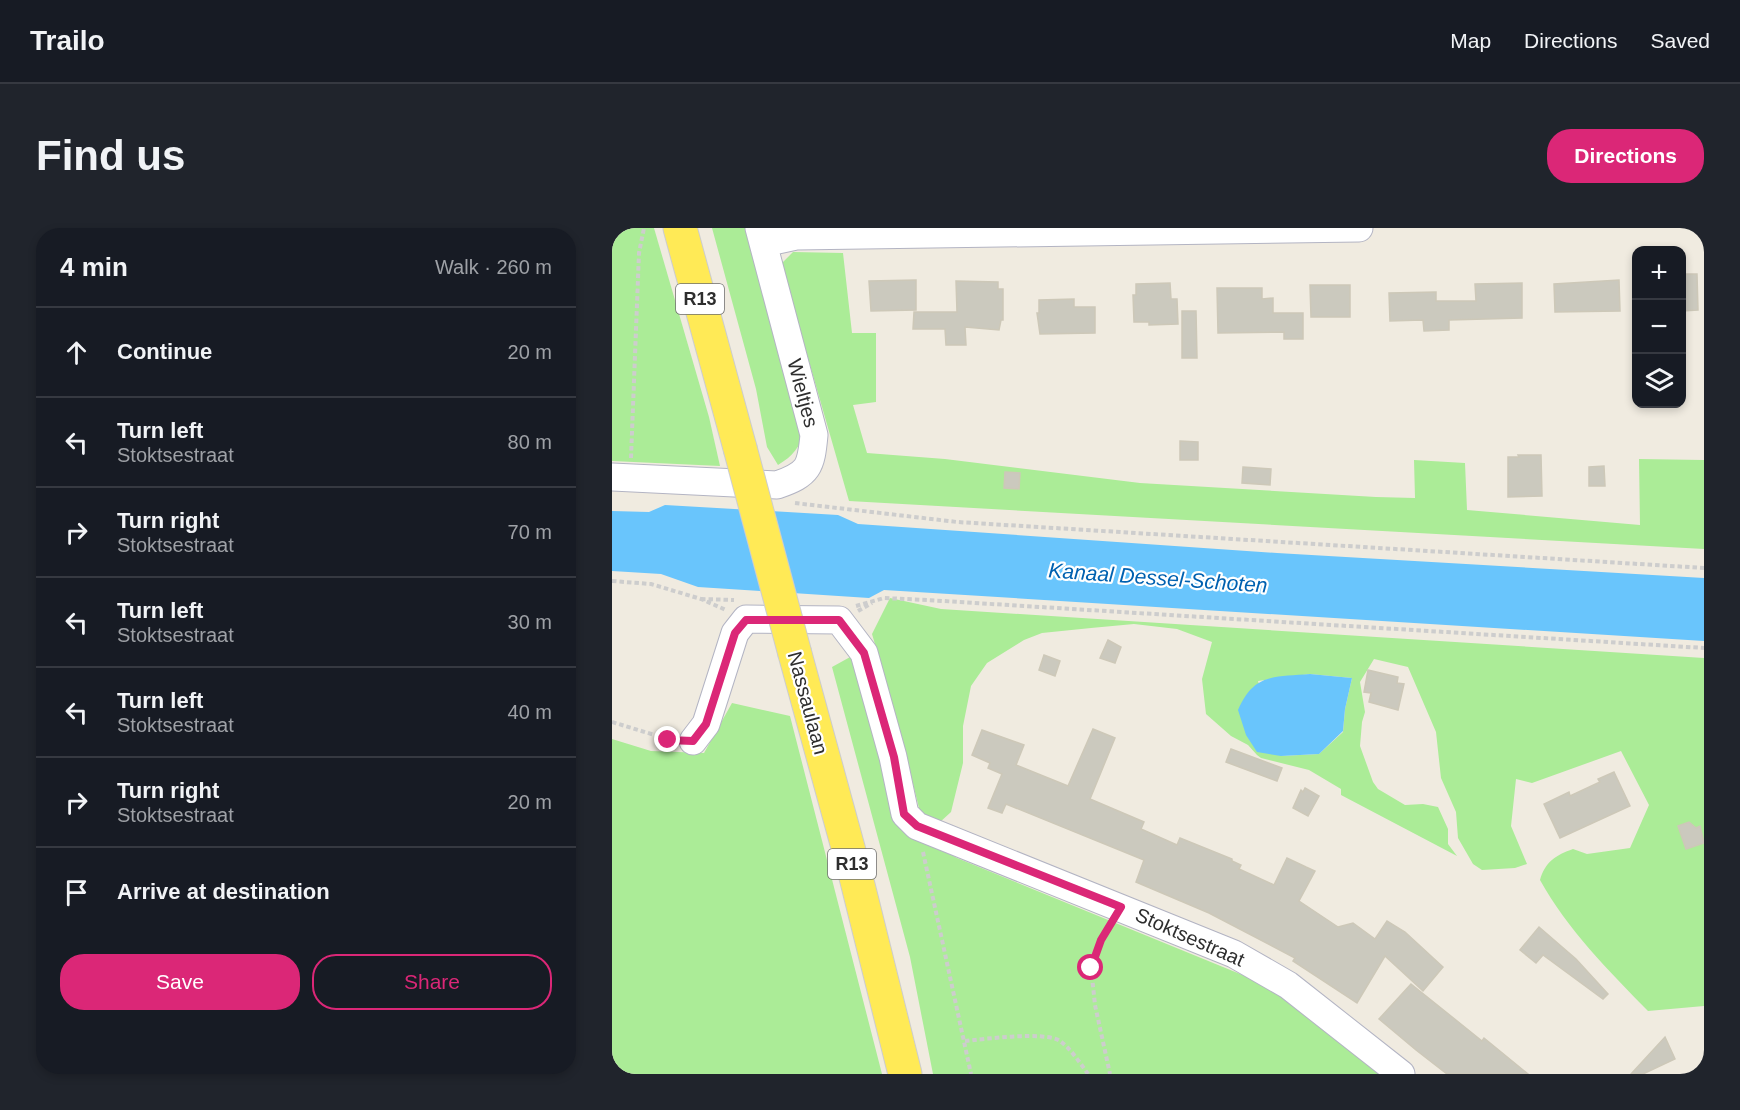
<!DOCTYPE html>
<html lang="en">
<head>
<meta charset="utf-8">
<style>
  :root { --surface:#171b24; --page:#20242c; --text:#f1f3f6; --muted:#9ea1a6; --line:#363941; --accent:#db2777 }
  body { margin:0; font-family:Arial,sans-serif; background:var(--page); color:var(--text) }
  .controls { position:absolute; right:18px; top:18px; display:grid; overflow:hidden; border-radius:12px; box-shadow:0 3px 9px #0003 }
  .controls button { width:54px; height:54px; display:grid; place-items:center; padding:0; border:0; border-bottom:2px solid var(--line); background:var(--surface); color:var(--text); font:30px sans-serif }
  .stop { position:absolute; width:18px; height:18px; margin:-14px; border:4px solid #db2777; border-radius:50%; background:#fff }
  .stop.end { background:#db2777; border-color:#fff; box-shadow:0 2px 6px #0008 }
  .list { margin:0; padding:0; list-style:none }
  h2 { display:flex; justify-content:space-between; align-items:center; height:78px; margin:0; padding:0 24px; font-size:26px }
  h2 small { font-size:20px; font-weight:400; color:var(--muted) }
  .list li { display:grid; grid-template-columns:39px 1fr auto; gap:18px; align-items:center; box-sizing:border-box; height:90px; padding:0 24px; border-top:2px solid var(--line) }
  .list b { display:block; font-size:22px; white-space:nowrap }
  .list p { margin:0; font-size:20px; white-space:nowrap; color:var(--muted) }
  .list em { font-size:20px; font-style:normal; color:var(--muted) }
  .actions { display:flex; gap:12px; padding:18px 24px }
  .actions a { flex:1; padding:14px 0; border:2px solid var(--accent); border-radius:24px; text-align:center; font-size:21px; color:var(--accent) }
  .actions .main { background:var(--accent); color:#fff }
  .icon { flex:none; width:33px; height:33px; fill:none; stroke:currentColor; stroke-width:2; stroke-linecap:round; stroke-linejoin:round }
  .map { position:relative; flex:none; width:1092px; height:846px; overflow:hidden; border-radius:24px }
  header { display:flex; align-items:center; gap:36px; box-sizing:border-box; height:84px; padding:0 30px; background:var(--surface); border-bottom:2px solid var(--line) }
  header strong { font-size:28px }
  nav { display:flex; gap:33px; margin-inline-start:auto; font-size:21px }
  .intro { display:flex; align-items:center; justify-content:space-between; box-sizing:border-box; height:144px; padding:0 36px }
  h1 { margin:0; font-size:42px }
  .button { padding:15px 27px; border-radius:24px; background:var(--accent); color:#fff; font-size:21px; font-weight:700 }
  main { display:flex; gap:36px; padding:0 36px }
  aside { flex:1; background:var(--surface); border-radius:24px; box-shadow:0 3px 9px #0003 }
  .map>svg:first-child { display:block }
</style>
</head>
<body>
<header>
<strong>Trailo</strong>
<nav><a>Map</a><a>Directions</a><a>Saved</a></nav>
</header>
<div class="intro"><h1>Find us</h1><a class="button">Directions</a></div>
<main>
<aside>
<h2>4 min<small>Walk · 260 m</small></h2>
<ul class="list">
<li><svg class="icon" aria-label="ahead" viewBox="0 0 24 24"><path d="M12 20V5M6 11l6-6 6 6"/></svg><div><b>Continue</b></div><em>20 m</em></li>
<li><svg class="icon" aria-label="left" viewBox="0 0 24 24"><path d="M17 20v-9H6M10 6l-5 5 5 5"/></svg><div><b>Turn left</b><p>Stoktsestraat</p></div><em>80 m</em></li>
<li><svg class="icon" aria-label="right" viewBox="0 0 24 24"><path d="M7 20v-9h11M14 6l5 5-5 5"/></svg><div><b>Turn right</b><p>Stoktsestraat</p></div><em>70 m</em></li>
<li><svg class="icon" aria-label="left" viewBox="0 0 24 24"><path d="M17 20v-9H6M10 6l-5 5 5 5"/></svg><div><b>Turn left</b><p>Stoktsestraat</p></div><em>30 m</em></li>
<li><svg class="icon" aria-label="left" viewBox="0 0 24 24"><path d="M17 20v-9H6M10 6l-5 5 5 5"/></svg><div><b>Turn left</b><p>Stoktsestraat</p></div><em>40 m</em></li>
<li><svg class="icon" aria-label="right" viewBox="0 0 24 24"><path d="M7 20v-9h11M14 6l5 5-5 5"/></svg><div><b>Turn right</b><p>Stoktsestraat</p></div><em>20 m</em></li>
<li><svg class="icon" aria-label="arrive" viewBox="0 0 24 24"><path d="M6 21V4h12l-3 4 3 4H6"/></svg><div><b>Arrive at destination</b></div></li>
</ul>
<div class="actions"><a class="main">Save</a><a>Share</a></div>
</aside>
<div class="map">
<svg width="1092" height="846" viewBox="0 0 1092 846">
  <rect width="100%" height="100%" fill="#f0ebe0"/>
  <g fill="#abec97" fill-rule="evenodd">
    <path d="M0 0H42L97 189 108 238 0 233Z"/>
    <path d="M100 0H137L193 202C188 219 181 228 166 237L155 219 144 161Z"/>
    <path d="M181 24 231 25 240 105H264V174L241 177 255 225 333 231 528 255 764 269 803 270 802 232 853 235 855 282 1028 297 1027 231 1092 232V321L237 273 169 36Z"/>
    <path d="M278 370 329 381 1092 430V778L1036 783C997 743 955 701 928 652 933 634 944 627 961 621L975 626 1018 620 1037 577 1009 523 920 555 904 551 899 598 915 636 903 640 870 642 861 636 846 610 844 584 829 550 824 504 796 439 762 431 748 454 753 484 750 494 748 518 761 554 766 561 793 577 811 576 826 579 836 601V616L845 628 729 567V561L697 542 649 530 645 527 636 517 619 508 594 486 590 451 600 414 565 401 522 396 479 400 430 405 412 412 375 435 359 458 351 498V535L339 584 327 595 308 584 284 488 260 406ZM698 446 740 450 733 481 731 504 707 526 669 528 646 453Z"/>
    <path d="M240 428 274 526 278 581 291 601 345 630 655 757 769 846H321L298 729 220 439Z"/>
    <path d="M120 475 178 488 270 846H0V511L39 523 92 525Z"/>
  </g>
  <g fill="#69c5fc">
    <path d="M53 277 226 287 246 296 665 325 1092 350V413L272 362 257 370 86 359 49 346 0 343V283L37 284Z"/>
    <path d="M698 446 740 450 733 481 731 503 707 526 669 528 645 524 634 507 626 482C642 445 662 449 698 446Z"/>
  </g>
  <g fill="#cbc9be" stroke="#cdc8b8" stroke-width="1.5">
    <path d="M1070 46H1085L1086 82 1070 83Z"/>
    <path d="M304 52V82L259 83 257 53Z"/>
    <path d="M1007 52 1008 83 943 84 942 56Z"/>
    <path d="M344 53 386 54V61H391V92H389L387 102 353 99 354 117H334L333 101H301L302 84H345Z"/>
    <path d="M558 55 559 71H565L566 96 537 97V94H522L521 67H524V56Z"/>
    <path d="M910 55V90L837 92V102L812 103 811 92 778 93 777 65 824 64V73H864L863 56Z"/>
    <path d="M698 57H738V89H699Z"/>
    <path d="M605 60H650V71L661 70V85H691V111H672V104L606 105Z"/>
    <path d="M462 71V79H483V105L428 106 425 85H427V72Z"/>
    <path d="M570 83H584L585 130H570Z"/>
    <path d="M568 213 586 214V232H568Z"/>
    <path d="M906 227H929L930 268 896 269V229H907Z"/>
    <path d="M992 238 993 258H977V239Z"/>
    <path d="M631 239 659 241 658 257 630 255Z"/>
    <path d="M393 244 408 245 407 261 392 260Z"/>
    <path d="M496 412 509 419 503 435 488 430Z"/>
    <path d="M432 427 448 433 443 448 427 442Z"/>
    <path d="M756 442 786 449 785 455 792 456 786 482 757 474 759 465 752 464Z"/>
    <path d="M481 501 503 510 478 571 532 594 529 601 565 617 568 610 620 631V633L629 637 627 641 662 657 675 630 694 639 703 643 687 673 726 699 741 695 763 711 775 693 793 704 831 739 811 763 773 728 745 775 681 733 683 730 597 685 524 654 532 632 394 576 390 585 376 580 390 546 376 540 378 535 360 527 370 502 412 517 404 537 456 558Z"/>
    <path d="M619 521 670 540 665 553 614 534Z"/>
    <path d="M1002 544 1018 578 948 610 932 576 957 564 958 568 988 554 986 551Z"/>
    <path d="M693 560 707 568 696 588 681 580 689 562 691 564Z"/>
    <path d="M1077 594 1084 600 1088 598 1092 615 1074 621 1066 598Z"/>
    <path d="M927 699 964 731 996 766 991 771 931 727 924 735 908 722Z"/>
    <path d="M799 756 870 813 872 810 916 846H835L804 822 767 791Z"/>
    <path d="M1053 809 1063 831 1031 846H1019Z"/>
  </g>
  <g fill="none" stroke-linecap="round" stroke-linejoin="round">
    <defs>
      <g id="minor">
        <path d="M152 15 184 8 747 0"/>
        <path d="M0 249 165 257C197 246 199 239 202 207L147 0"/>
        <path d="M81 513 94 496 123 405 134 391 227 392 252 425 281 529 293 586 305 598 622 726 676 757 789 846"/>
      </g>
      <g id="major">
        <path d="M68 0 128 220"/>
        <path d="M183 426 243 645 293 846"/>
      </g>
    </defs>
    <use href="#minor" stroke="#b3b4c3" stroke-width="29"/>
    <use href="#major" stroke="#cdcdcd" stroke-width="35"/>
    <g stroke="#cdcdcd" stroke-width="4" stroke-dasharray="4.5 3" stroke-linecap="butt">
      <path d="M19 230 27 25 32 0"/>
      <path d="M183 275 345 294 1092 340"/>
      <path d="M0 353 39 356 89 371 114 382"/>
      <path d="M89 371 122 372"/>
      <path d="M244 378 272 370 315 372 1092 420"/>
      <path d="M246 383 260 375"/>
      <path d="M0 494 59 512"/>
      <path d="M311 624 359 846"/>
      <path d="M497 699 489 712 479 739 483 777 498 846"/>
      <path d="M353 813C372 811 434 803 448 813 459 821 468 835 476 846"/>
    </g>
    <use href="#minor" stroke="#fff" stroke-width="27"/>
    <use href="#major" stroke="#ffea56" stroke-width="33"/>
    <defs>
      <path id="major-bridge" d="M128 220 183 426"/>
    </defs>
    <use href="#major-bridge" stroke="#cdcdcd" stroke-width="35" stroke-linecap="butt"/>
    <use href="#major-bridge" stroke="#ffea56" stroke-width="33"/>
  </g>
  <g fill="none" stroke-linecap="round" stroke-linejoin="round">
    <path stroke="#db2777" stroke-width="8" d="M56 512 81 513 94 496 123 405 134 392H227L252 425 282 529 292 586 305 598 509 679 489 712 479 740"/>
  </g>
  <g text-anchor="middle" stroke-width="4.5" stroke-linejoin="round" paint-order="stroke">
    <g fill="#fff" stroke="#6d6d6d" stroke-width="1.5">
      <rect x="64" y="56" width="48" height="30" rx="4.5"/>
      <rect x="216" y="621" width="48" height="30" rx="4.5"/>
    </g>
    <g font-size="18" font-weight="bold" fill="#2e2e2e">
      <text x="88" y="77">R13</text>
      <text x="240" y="642">R13</text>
    </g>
    <g font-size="20" fill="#2e2e2e" stroke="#fff">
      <text transform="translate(191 165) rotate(75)" y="7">Wieltjes</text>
      <text transform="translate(196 475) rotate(75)" y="7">Nassaulaan</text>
      <text transform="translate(578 709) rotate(24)" y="7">Stoktsestraat</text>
    </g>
    <g font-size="21" font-style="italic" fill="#0061b0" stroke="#fff">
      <text transform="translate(546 350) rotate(4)" y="7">Kanaal Dessel-Schoten</text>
    </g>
  </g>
</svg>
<div class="controls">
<button>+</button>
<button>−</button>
<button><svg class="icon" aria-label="layers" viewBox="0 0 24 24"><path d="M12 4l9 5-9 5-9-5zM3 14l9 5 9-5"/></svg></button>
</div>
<div class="stop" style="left:479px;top:740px"></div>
<div class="stop end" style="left:56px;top:512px"></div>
</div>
</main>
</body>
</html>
